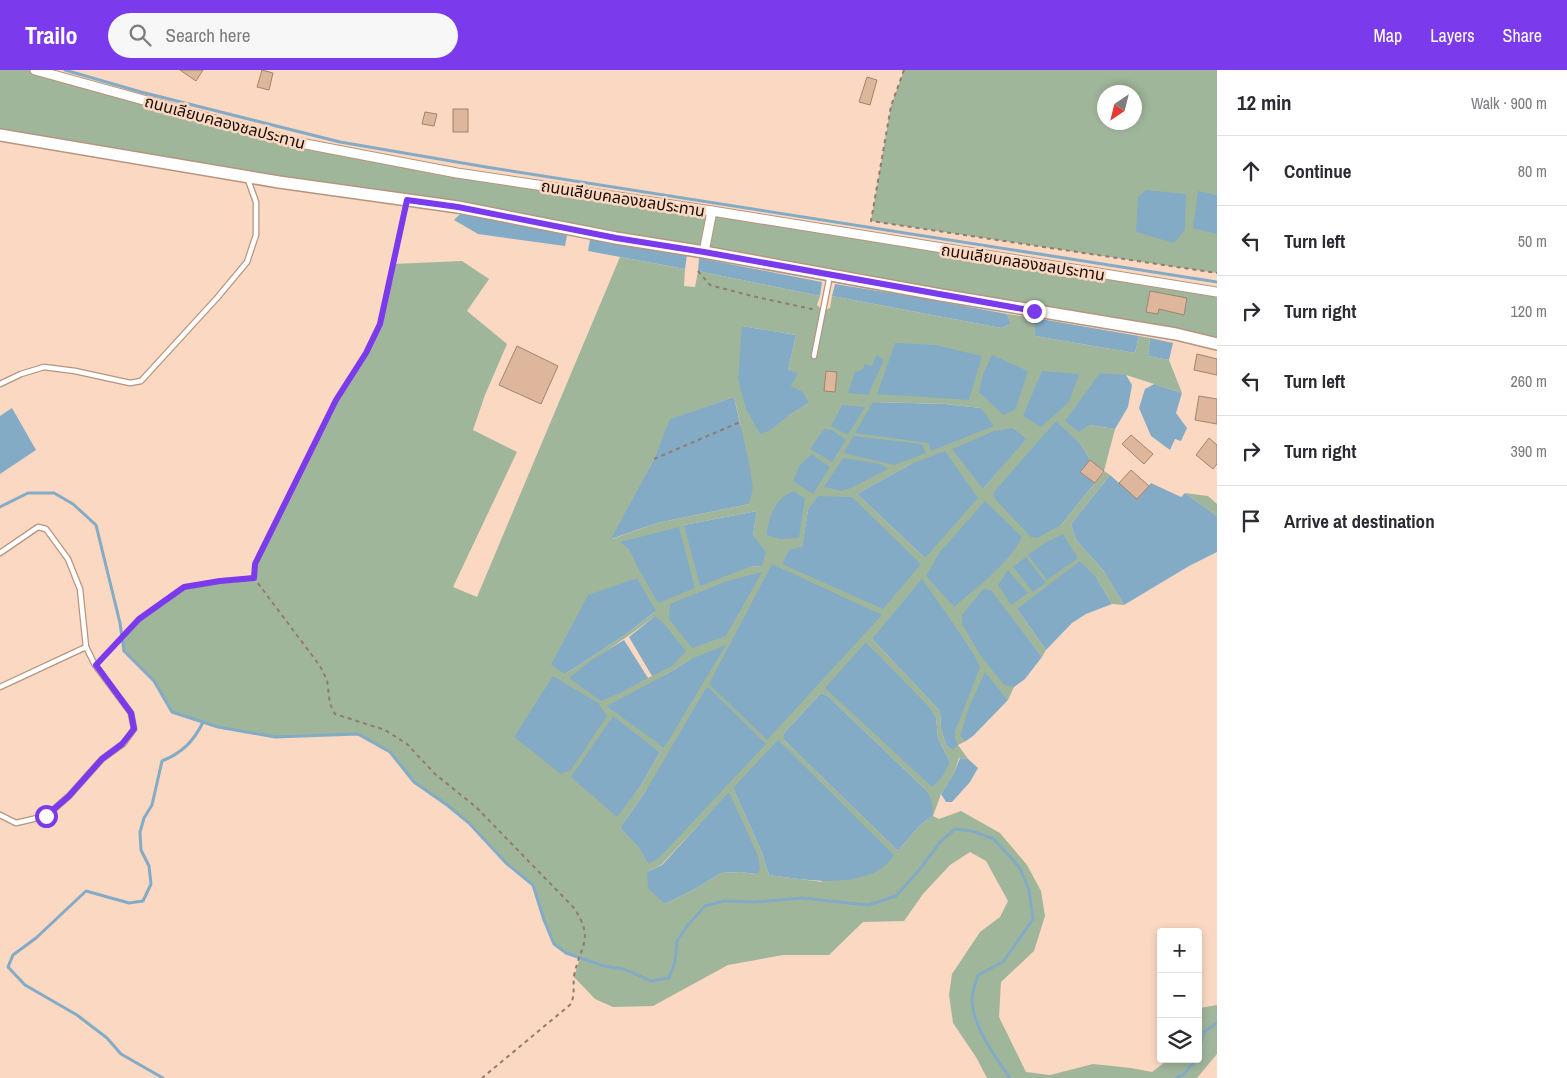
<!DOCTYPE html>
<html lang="en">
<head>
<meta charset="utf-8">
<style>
  :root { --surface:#fff; --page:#f7f7f7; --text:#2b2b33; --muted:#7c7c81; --line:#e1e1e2; --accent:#7c3aed }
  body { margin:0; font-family:"Archivo Narrow","Noto Sans Thai",sans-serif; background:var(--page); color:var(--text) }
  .controls { position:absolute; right:15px; bottom:15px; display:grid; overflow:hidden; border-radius:5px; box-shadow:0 2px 8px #0003 }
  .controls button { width:45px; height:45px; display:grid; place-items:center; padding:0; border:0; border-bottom:1px solid var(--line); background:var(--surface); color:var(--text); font:25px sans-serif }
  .compass { position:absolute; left:1097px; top:15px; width:45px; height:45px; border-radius:50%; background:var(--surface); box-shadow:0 2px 8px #0003; rotate:215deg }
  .stop { position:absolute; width:15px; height:15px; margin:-11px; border:4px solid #7c3aed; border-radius:50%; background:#fff }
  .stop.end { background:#7c3aed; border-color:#fff; box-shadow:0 1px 5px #0008 }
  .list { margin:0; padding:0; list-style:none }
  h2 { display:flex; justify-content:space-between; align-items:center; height:65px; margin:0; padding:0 20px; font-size:21px }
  h2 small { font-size:16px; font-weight:400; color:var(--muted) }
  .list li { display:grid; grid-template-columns:32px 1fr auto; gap:15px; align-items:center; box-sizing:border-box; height:70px; padding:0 20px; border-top:1px solid var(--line) }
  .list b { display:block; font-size:19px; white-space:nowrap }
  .list em { font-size:16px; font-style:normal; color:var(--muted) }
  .icon { flex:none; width:28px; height:28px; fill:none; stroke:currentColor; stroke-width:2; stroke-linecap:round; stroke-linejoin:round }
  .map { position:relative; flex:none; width:1217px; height:1008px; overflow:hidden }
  header { display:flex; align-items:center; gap:30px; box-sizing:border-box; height:70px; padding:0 25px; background:var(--accent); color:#fff }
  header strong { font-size:24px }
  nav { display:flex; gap:28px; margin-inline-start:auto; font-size:18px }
  .search { width:350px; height:45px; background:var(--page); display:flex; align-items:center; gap:12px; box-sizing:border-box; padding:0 18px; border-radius:28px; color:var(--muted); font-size:19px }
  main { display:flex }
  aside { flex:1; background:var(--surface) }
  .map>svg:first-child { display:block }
</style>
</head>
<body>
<header>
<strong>Trailo</strong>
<div class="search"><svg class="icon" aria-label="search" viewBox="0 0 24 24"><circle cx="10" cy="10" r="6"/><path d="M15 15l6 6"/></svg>Search here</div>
<nav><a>Map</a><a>Layers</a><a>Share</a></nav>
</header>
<main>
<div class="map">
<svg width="1217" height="1008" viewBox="0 0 1217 1008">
  <rect width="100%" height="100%" fill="#fbd8c2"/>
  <g fill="#a0b69b" fill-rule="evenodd">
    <path d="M0 0H35L295 72 711 141 707 177 0 65Z"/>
    <path d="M904 0H1217V203L871 151 891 36ZM1104 22H1134V52H1104Z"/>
    <path d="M712 141 1217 222V274L837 204 709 177Z"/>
    <path d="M620 187 685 199 684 216 695 217 698 201 820 226 817 235 823 241 830 238 832 226 1001 258 1011 254 1007 244 1035 248V266L1135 283 1139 266 1150 268 1148 286 1169 290 1182 323 1126 305 1089 355 1115 359 1104 401 1110 405 1071 454 1076 470 1103 500 1124 535 1112 534 1096 507 1017 539 1046 580 1042 587 991 521 1004 614 1014 617 1008 630 985 603 961 665 966 671 958 675 968 689 959 688 954 703 941 724 933 746 939 749 961 741 1000 763 1027 795 1041 821 1045 846 1034 881 1001 912 999 947 1026 1002 1050 1005 1093 994 1131 998 1152 1002 1169 989H1198V941L1200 938 1217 935V984L1197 1008H987L976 987 953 953 949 925 952 904 980 862 1000 847 1008 831 986 791 970 782 950 795 923 824 904 851 863 852 829 885H783L728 895 653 936 613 937 595 929 574 907 580 888 566 883 554 874 544 850 533 815 506 793 469 753 447 735 414 712 390 682 358 664 275 667 218 657 172 642 154 611 124 581 122 568 139 549 184 517 220 511 254 508 255 494 336 330 366 283 380 254 393 194 462 191 489 209 467 241 507 274 485 325 473 360 517 382 453 517 477 527ZM742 256 796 265 788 300 791 316 809 333 788 346ZM734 327 740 352 749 434 657 453 612 469 654 389 671 349ZM874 332 945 334 981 338 931 381 929 373ZM1056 352 1081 374 1090 390 1104 402 1061 455ZM1014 358 1025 369 983 419ZM911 394 925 488 857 424ZM808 440 883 539 802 478ZM757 441 753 465 759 475 762 496 749 497 684 455ZM636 508 655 542 625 565 565 604ZM942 539 971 579 964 636 955 662 952 680 946 675 941 659 940 641 872 569ZM655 546 652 606 648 608H570C597 586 627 568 655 546ZM866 572 936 647 938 668 950 692ZM691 589 664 678 665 605ZM821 623 828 626 928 722 933 746 920 755 898 781 784 670V663ZM613 647 660 682 640 717 616 747ZM733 718 822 812 769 805 762 783ZM647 719 648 794 639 776 620 758ZM729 723 757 804 740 802 721 803 695 819 665 834 647 802 661 795Z"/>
    <path d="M1185 423 1208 426 1217 434V446Z"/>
  </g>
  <g fill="#84abc6">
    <path d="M1146 120 1186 124 1185 160 1174 173 1136 162 1138 127Z"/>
    <path d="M1198 121 1217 125V164L1193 158Z"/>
    <path d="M460 144 568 160 565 176 478 164 454 150Z"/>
    <path d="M591 164 687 185 685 199 588 181Z"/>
    <path d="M699 188 822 212 820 226 698 201Z"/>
    <path d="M835 214 922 228 1007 244 1011 254 1001 258 832 226Z"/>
    <path d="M1035 248 1139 266 1135 283 1035 266Z"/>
    <path d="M742 256 796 265 788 300 798 303 791 316 803 322 809 333 788 346 769 361 760 364 746 339 738 309Z"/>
    <path d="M1150 268 1173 273 1169 290 1148 286Z"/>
    <path d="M895 273 935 275 982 286 969 330 877 324Z"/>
    <path d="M876 285 884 290 868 325 848 323 855 302 862 300 865 294 872 296Z"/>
    <path d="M992 285 1028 301 1015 340 1003 345 979 322 983 304Z"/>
    <path d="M1042 301 1079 304 1069 332 1041 357 1023 346Z"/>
    <path d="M1100 303 1126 305 1132 315 1128 337 1115 359 1089 355 1079 362 1065 351Z"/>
    <path d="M1154 314 1182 323 1176 343 1187 358 1181 371 1175 369 1170 380 1151 366 1139 338 1145 319Z"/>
    <path d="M734 327 749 393 753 418 749 434 657 453 611 469 654 389 670 349Z"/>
    <path d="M873 332 945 334 981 338 994 356 931 381 928 373 855 363Z"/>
    <path d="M842 335 865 337 848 365 831 356Z"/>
    <path d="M12 338 36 380 0 404V346Z"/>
    <path d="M1056 351 1081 374 1090 390 1080 402 1095 413 1061 455 1037 468 1031 467 996 430 993 423Z"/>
    <path d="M1014 358 1026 369 983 419 952 379 994 361Z"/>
    <path d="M824 359 832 360 846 370 832 392 810 379Z"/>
    <path d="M853 366 922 374 926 383 894 395 844 383Z"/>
    <path d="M945 381 978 428 925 488 857 424 911 394Z"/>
    <path d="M811 384 830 397 813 424 793 411 800 395Z"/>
    <path d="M843 388 881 394 888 399 851 418 842 421 824 417Z"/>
    <path d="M1110 405 1137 429 1151 413 1181 427 1185 423 1217 446V482L1189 496 1124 535 1103 500 1076 470 1071 454Z"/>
    <path d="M794 421 805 429 799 468 780 469 766 465C770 445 774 429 794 421Z"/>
    <path d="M818 426 852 427 921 494 883 539 782 494 789 480 802 477 808 440Z"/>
    <path d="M985 431 1022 467C1009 494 977 517 954 537L926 506 939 483Z"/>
    <path d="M757 441 753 465 766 482 762 496 749 497 700 516 684 455Z"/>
    <path d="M679 457 695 518 658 533 638 498 629 479 620 472Z"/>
    <path d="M1063 464 1078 488 1047 510 1028 485 1045 473Z"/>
    <path d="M1026 487 1046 513 1033 522 1013 497Z"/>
    <path d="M1080 491 1096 507 1112 534 1086 544 1072 553 1046 580 1017 539Z"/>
    <path d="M772 494 882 545 767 670 709 614Z"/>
    <path d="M1008 500 1028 523 1011 535 998 515Z"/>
    <path d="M762 502 726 566 692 578 669 549 670 534 727 511Z"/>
    <path d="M637 508 656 541 625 565 565 604 551 595 588 525Z"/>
    <path d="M922 509 971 579 980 597 955 662V669L958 675 952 680 946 675 941 659 940 641 872 569Z"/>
    <path d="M983 519 991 520 1042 587 1025 609 1014 617 1004 615 980 585 962 554V545Z"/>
    <path d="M655 546 664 554 686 581 672 596 652 606 629 567Z"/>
    <path d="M624 570 648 608 620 623 601 631 569 608 593 589Z"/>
    <path d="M866 572 928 636 936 647 938 668 950 692 942 707 932 717 825 618Z"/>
    <path d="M726 575 664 678 607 636 665 605 691 589Z"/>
    <path d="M985 602 1008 630 973 666 966 671 960 666 969 637Z"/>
    <path d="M553 606 598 633 607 646 571 700 561 704 514 667Z"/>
    <path d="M706 618H709L766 674 659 788 648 794 639 777 620 758 647 719Z"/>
    <path d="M821 623 828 626 928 722 932 733 933 746 920 755 898 781 784 670V663Z"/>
    <path d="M613 646 660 682 640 717 617 747 571 707Z"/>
    <path d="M778 670 894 785C871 822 804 810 769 805L762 783 733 718Z"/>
    <path d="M960 688 968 689 978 698 970 712 952 732H946L941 724 954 703Z"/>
    <path d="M729 722 758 786 760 800 757 804 740 802 721 803 695 819 665 834 648 818 647 802 662 795Z"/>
  </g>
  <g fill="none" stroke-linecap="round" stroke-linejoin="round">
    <g stroke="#84abc6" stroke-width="3">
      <path d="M65 0 141 22 340 72 486 97 1217 212"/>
      <path d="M0 437 28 423H54L73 434 96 455 120 553 124 581 154 611 172 642 218 657 275 667 358 664 390 682 414 712 447 735 469 753 506 793 533 815 544 850 554 874 566 883 604 896 624 899 651 911 669 908 675 892 677 871 688 855 705 836 724 831 755 832 802 828 868 835 896 826 920 799 940 772 955 759 972 761 994 769 1020 798 1029 820 1033 849 1003 892 978 905C976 912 973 920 972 927 971 955 995 986 1010 1008"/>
      <path d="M1198 982 1204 962 1217 953"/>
      <path d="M163 1008 121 984 107 968 77 945 25 915 8 897 13 885 36 868 86 821 129 833 143 831 151 814 149 796 141 780 140 762 144 748 152 735 162 691C182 683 194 671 203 652"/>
      <path d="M1176 1008 1184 1004 1196 989"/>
    </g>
  </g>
  <g fill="#deb69c" stroke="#a2826d">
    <path d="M180 0H203L196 11Z"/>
    <path d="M262 0 273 3 269 20 257 17Z"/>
    <path d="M867 7 877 10 870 35 859 32Z"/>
    <rect x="453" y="39" width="15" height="23"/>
    <path d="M425 42 437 44 434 56 422 54Z"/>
    <path d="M1150 221 1187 228 1184 245 1159 239 1158 244 1146 242Z"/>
    <path d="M517 276 558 296 541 334 499 315Z"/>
    <path d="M1197 284 1217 289V305L1194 300Z"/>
    <path d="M826 301 837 302 835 322 824 321Z"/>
    <path d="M1199 326 1217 329V354L1195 350Z"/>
    <path d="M1131 365 1153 384 1144 394 1122 374Z"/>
    <path d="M1209 368 1217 375V394L1213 399 1196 385Z"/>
    <path d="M1090 390 1104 401 1095 413 1080 402Z"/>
    <path d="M1131 400 1149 416 1137 429 1119 413Z"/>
  </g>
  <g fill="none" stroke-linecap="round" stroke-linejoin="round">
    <defs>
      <g id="service">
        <path d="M814 286 830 205"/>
        <path d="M0 314 21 304 44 297 75 301 130 313 141 311 217 228 247 192 256 165V132L247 107"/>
        <path d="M0 483 38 457 46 459 68 489 80 519 86 577"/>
        <path d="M0 617 86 577 95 595 131 643 134 659 123 674 102 689 69 726 46 746 16 753 0 745"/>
      </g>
      <g id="minor">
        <path d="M35 0 295 72 457 103 712 141 1217 222"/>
        <path d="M704 182 712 141"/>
      </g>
      <path id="tertiary" d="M0 65 279 112 458 137 616 168 704 182 941 225 1176 264 1217 274"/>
    </defs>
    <use href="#service" stroke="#b5957f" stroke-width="7"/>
    <use href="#minor" stroke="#b5957f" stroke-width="11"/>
    <use href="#tertiary" stroke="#b5957f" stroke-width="14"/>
    <g stroke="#937b6b" stroke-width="2" stroke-dasharray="4 4" stroke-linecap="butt">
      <path d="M904 0 891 36 871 151 1217 203"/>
      <path d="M405 140 380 254 366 283 336 330 255 494 254 508 320 596 327 610 330 634 335 644 385 660 407 674 435 704 476 737 574 838C595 870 580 875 574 906 573 916 575 924 571 934L482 1008"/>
      <path d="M698 201 710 215 752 226 816 240"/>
      <path d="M654 389 740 352"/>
      <path d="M100 590 139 549 184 517 220 511 254 508"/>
    </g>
    <use href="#service" stroke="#fff" stroke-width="4.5"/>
    <use href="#minor" stroke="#fff" stroke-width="9"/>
    <use href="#tertiary" stroke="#fff" stroke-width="11"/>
  </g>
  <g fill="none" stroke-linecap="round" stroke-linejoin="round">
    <path stroke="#7c3aed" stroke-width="6" d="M46 746 69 726 102 689 122 674 134 659 131 643 96 595 139 549 184 517 220 511 254 508 255 494 336 330 366 283 380 254 407 130 458 137 616 168 704 182 1034 241"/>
  </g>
  <g text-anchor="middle" stroke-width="5" stroke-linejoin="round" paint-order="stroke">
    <g font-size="16" fill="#170c05" stroke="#fbd8c2">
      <text transform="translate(225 52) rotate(15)" y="6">ถนนเลียบคลองชลประทาน</text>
      <text transform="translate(623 128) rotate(9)" y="6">ถนนเลียบคลองชลประทาน</text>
      <text transform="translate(1023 192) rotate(9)" y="6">ถนนเลียบคลองชลประทาน</text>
    </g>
  </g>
</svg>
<div class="controls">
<button>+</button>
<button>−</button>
<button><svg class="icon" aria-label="layers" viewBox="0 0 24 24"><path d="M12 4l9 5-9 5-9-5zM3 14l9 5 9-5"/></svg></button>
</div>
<svg class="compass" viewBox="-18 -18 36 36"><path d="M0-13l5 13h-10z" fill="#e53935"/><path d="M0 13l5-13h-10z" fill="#7c7c81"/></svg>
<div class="stop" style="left:46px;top:746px"></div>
<div class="stop end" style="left:1034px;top:241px"></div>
</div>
<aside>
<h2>12 min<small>Walk · 900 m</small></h2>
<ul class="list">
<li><svg class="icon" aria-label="ahead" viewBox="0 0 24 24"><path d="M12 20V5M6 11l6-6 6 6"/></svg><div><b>Continue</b></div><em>80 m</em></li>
<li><svg class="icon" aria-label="left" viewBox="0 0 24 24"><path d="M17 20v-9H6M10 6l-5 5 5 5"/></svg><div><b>Turn left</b></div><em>50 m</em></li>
<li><svg class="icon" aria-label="right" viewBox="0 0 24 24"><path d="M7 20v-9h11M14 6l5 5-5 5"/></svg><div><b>Turn right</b></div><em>120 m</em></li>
<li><svg class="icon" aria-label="left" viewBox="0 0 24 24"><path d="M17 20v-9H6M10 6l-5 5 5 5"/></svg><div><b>Turn left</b></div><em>260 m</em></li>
<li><svg class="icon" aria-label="right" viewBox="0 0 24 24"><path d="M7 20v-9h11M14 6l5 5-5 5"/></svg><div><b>Turn right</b></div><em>390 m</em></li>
<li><svg class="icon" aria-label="arrive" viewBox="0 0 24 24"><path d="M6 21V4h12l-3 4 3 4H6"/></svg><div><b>Arrive at destination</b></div></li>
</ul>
</aside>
</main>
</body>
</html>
